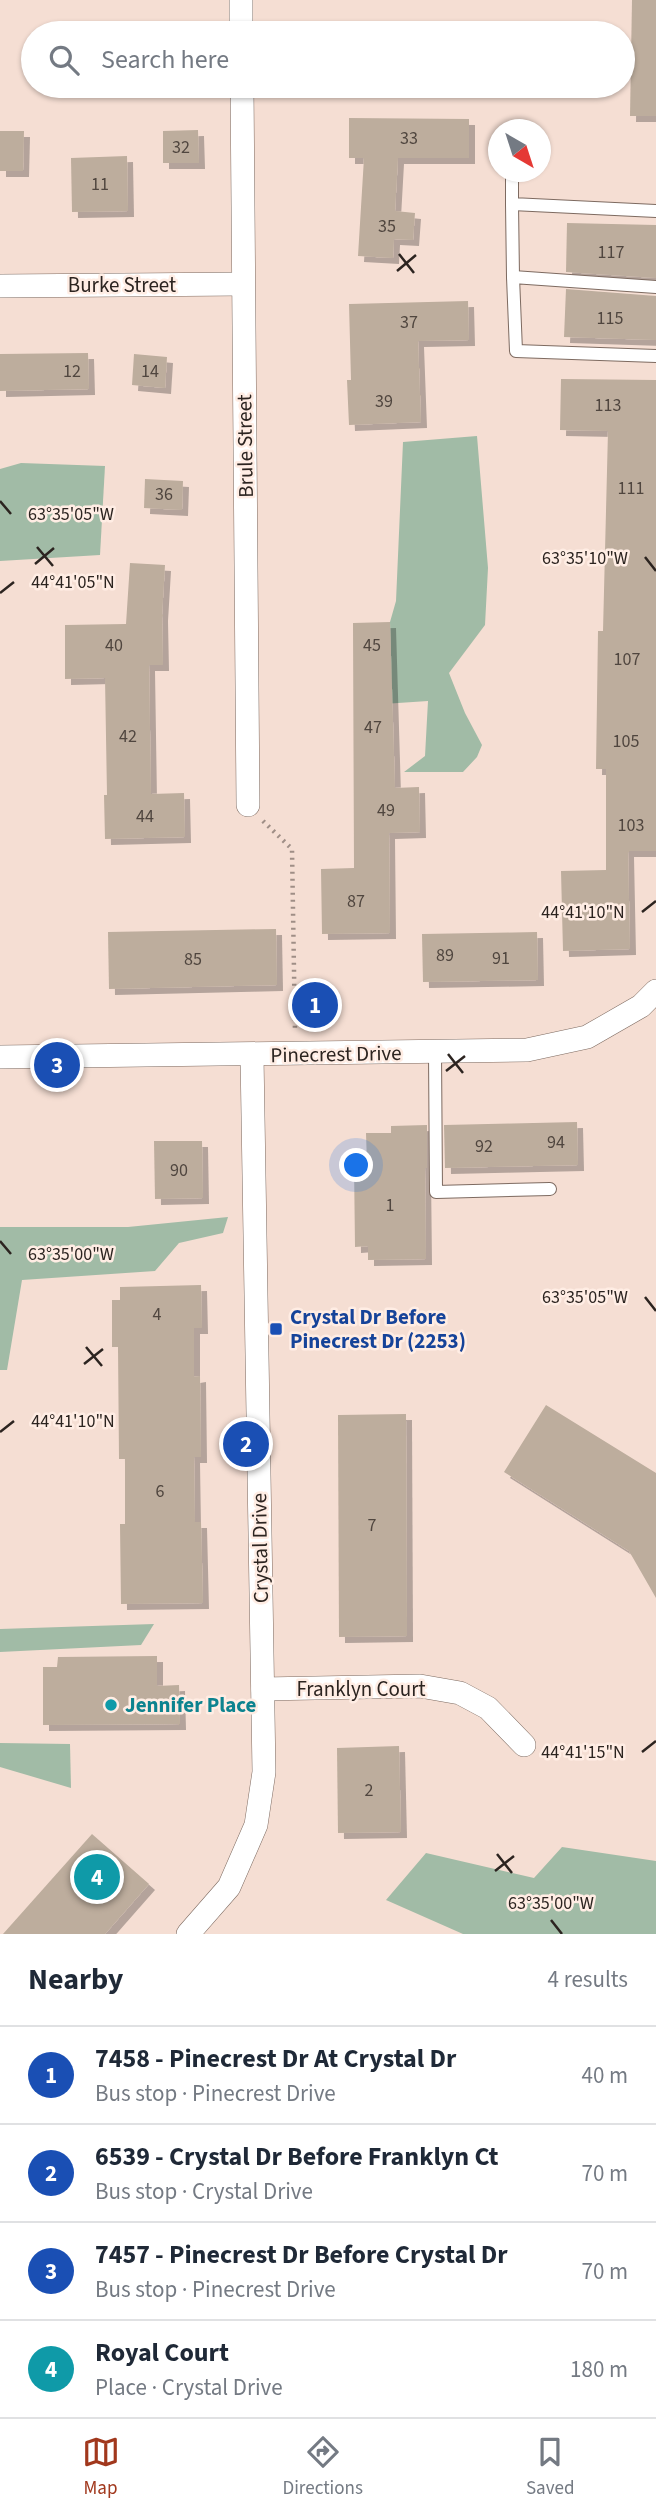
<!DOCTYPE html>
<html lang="en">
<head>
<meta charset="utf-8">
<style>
  :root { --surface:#fff; --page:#f2f2f3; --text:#1f2937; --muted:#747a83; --line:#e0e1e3; --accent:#a1381d }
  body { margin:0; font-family:"Source Sans 3",sans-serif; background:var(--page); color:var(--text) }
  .compass { position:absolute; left:488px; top:119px; width:63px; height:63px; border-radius:50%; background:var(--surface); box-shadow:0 2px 5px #0004; rotate:141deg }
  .you { position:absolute; left:357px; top:1166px; width:24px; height:24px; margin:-18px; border:5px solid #fff; border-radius:50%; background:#1a73e8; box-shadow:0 0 0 10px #1a73e833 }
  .badge { display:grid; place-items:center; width:46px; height:46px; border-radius:50%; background:var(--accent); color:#fff; font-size:23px; font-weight:700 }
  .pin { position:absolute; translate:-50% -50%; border:4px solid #fff; box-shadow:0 2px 7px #0006 }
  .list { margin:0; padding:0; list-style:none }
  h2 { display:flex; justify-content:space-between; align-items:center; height:91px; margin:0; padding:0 28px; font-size:30px }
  h2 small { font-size:23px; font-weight:400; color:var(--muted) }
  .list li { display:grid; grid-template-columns:46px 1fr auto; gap:21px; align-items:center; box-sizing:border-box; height:98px; padding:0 28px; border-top:2px solid var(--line) }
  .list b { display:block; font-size:26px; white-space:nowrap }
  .list p { margin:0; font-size:23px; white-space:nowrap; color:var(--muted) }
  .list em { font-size:23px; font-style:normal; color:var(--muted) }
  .icon { flex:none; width:38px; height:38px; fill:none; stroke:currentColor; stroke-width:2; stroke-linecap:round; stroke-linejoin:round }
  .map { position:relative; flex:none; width:656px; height:1934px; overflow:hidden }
  .search { position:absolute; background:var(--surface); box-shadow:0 2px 5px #0004; left:21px; right:21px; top:21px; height:77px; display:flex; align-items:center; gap:18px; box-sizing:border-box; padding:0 24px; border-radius:38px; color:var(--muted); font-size:26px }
  .sheet { height:483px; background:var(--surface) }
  nav { display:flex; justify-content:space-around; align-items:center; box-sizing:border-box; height:98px; border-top:2px solid var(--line); background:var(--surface); font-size:19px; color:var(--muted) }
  nav a { display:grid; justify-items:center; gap:4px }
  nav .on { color:var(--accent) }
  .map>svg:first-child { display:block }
</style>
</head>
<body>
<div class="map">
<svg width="656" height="1934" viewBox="0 0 656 1934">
  <defs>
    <filter id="shadow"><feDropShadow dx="6" dy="6" stdDeviation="0" flood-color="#0004"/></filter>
  </defs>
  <rect width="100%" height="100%" fill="#f5ded3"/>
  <g fill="#a1bba6">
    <path d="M477 436 488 568 485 625 449 673 465 713 482 745 477 757 463 772H404L425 756 428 701 368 705 391 667 390 622 396 601 403 442Z"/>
    <path d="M21 463 105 466 100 555 0 561V469Z"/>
    <path d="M228 1217 223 1233 179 1243 155 1271 22 1280 7 1370H0V1227H128Z"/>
    <path d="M154 1624 141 1645 0 1652V1629Z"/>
    <path d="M0 1743 70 1744 71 1788 0 1767Z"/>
    <path d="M562 1847 656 1861V1934H463L386 1900 426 1853 534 1878Z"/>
  </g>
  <g fill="#bdad9d" filter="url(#shadow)">
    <path d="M632 0H656V116H630Z"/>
    <path d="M349 118 469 119V158H398L395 211 415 213 413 240 394 239 393 258 358 256 364 158H349Z"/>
    <path d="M198 130 199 163H163V131Z"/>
    <path d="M0 131H24L23 171H0Z"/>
    <path d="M127 156 128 211 72 212 71 158Z"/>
    <path d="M567 223 656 225V278L566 272Z"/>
    <path d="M566 289 656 296V340L564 337Z"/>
    <path d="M468 301 469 340 418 341 421 422 349 425 347 380H351L349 304Z"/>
    <path d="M88 353 89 389 0 391V354Z"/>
    <path d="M134 354 167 357 165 388 132 385Z"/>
    <path d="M561 379 656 380V851H628L630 949 563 951 561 871 606 870V769H596L598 631H603L608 431 560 430Z"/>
    <path d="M145 479 183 481 182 510 144 508Z"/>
    <path d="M130 563 165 565 162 615 163 665H149L151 794 184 793 185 837 105 839 104 795H107L105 678 65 679V625L126 624Z"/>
    <path d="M390 622 395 788 419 787 420 832 389 833 390 933 322 934 321 869 354 868 353 623Z"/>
    <path d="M276 929 277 985 109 989 108 932Z"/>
    <path d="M537 932 538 980 423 982 422 934Z"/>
    <path d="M577 1122 578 1165 445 1168 444 1125Z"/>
    <path d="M427 1125V1168H425L426 1259 368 1260V1246L355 1247 354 1164H367L366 1133H391V1126Z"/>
    <path d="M154 1141H202L203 1198 155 1199Z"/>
    <path d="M201 1285 202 1328H194V1377L200 1376 201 1457H194L195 1522H201L203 1603 121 1604 120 1524H125V1459H119L118 1347H112V1300H120V1287Z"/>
    <path d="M546 1405 656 1473V1598L629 1551 504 1472Z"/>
    <path d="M406 1414 407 1636 339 1637 338 1415Z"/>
    <path d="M157 1656V1686L179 1685 180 1724 43 1725V1667H57L58 1657Z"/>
    <path d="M399 1746 401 1832 338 1833 337 1748Z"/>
    <path d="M92 1834 149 1884 105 1934H3Z"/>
  </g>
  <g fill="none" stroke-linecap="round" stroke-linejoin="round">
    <defs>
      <g id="lane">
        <path d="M512 179V204L656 211"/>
        <path d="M512 204 513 277"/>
        <path d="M656 287 513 277 516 351 656 356"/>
        <path d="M435 1052 436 1192 550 1189"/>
      </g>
      <g id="street">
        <path d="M241 0V33"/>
        <path d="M242 86 248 805"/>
        <path d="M0 286 243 284"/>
        <path d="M0 1057 527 1050 587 1037 641 1006 656 991"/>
        <path d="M263 1689 420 1686 460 1693 488 1708 524 1745"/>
        <path d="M188 1934 229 1887 256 1825 264 1772 252 1056"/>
      </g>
    </defs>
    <use href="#lane" stroke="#7d6a60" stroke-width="14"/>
    <use href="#street" stroke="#7d6a60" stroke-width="24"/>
    <path stroke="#9f8e86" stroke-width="4.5" stroke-dasharray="2 5" stroke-linecap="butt" d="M263 821 292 849 295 1031"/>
    <use href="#lane" stroke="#fff" stroke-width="12"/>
    <use href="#street" stroke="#fff" stroke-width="23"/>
  </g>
  <path fill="none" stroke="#2c2420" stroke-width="2.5" d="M399 254 414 273M397 271 416 255M0 501 11 514M37 547 53 566M645 557 656 571M35 564 54 548M0 593 14 582M642 912 656 901M448 1054 463 1073M446 1071 465 1056M0 1241 11 1254M645 1297 656 1311M86 1347 102 1366M84 1364 103 1349M0 1432 14 1421M642 1752 656 1741M497 1854 512 1873M495 1871 514 1856M551 1920 562 1934"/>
  <rect fill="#1a4fb4" stroke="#ffede4" stroke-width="2.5" x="269" y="1322" width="14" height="14" rx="3.5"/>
  <circle fill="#0f9aa8" stroke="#ffede4" stroke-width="2.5" cx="111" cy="1705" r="7"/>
  <g text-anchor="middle" stroke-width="5" stroke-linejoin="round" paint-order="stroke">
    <g font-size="18" fill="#50463f">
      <text x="409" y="144">33</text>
      <text x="181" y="153">32</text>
      <text x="100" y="190">11</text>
      <text x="387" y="232">35</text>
      <text x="611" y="258">117</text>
      <text x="610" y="324">115</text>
      <text x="409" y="328">37</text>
      <text x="72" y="377">12</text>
      <text x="150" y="377">14</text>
      <text x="384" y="407">39</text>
      <text x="608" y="411">113</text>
      <text x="631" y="494">111</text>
      <text x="164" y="500">36</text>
      <text x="114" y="651">40</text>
      <text x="372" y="651">45</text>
      <text x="627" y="665">107</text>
      <text x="373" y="733">47</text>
      <text x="128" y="742">42</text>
      <text x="626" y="747">105</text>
      <text x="386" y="816">49</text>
      <text x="145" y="822">44</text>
      <text x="631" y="831">103</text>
      <text x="356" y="907">87</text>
      <text x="445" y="961">89</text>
      <text x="501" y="964">91</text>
      <text x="193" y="965">85</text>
      <text x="556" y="1148">94</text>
      <text x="484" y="1152">92</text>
      <text x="179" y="1176">90</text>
      <text x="390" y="1211">1</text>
      <text x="157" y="1320">4</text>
      <text x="160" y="1497">6</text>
      <text x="372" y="1531">7</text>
      <text x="369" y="1796">2</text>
    </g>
    <g font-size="21" fill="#2c2420" stroke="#ffede4">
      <text x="122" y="292">Burke Street</text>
      <text transform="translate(245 446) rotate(-91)" y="7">Brule Street</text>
      <text transform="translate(336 1054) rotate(-1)" y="7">Pinecrest Drive</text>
      <text transform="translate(260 1548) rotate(-91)" y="7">Crystal Drive</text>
      <text x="361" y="1696">Franklyn Court</text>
    </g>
    <g font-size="21" font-weight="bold" fill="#164399" stroke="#ffede4" text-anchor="start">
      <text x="290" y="1324">Crystal Dr Before<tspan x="290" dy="24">Pinecrest Dr (2253)</tspan></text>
    </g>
    <g font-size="21" font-weight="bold" fill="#0d838f" stroke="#ffede4" text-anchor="start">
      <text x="125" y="1712">Jennifer Place</text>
    </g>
  </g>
  <g font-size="18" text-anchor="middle" fill="#2c2420" stroke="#ffede4" stroke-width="5" stroke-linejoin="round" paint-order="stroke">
    <text x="71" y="520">63°35'05"W</text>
    <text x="585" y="564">63°35'10"W</text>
    <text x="73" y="588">44°41'05"N</text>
    <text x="583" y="918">44°41'10"N</text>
    <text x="71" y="1260">63°35'00"W</text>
    <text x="585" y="1303">63°35'05"W</text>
    <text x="73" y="1427">44°41'10"N</text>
    <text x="583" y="1758">44°41'15"N</text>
    <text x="551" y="1909">63°35'00"W</text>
  </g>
</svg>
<svg class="compass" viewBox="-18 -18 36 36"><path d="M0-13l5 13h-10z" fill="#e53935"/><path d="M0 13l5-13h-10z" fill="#747a83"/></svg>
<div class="you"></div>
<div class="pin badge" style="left:315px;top:1005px;background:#1a4fb4">1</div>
<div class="pin badge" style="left:246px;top:1444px;background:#1a4fb4">2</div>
<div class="pin badge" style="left:57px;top:1065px;background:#1a4fb4">3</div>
<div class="pin badge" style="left:97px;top:1877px;background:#0f9aa8">4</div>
<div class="search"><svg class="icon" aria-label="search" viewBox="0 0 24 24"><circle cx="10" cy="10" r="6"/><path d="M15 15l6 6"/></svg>Search here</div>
</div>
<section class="sheet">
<h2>Nearby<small>4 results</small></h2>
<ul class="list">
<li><span class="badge" style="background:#1a4fb4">1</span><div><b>7458 - Pinecrest Dr At Crystal Dr</b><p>Bus stop · Pinecrest Drive</p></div><em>40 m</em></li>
<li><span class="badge" style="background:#1a4fb4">2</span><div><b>6539 - Crystal Dr Before Franklyn Ct</b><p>Bus stop · Crystal Drive</p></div><em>70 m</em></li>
<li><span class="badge" style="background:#1a4fb4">3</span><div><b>7457 - Pinecrest Dr Before Crystal Dr</b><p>Bus stop · Pinecrest Drive</p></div><em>70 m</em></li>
<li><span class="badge" style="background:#0f9aa8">4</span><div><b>Royal Court</b><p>Place · Crystal Drive</p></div><em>180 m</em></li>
</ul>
</section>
<nav>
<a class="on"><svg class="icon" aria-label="map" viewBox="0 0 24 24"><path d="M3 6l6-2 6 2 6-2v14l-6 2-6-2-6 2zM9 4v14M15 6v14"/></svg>Map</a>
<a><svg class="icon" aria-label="directions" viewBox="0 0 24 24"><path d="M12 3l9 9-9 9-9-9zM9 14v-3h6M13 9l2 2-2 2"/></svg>Directions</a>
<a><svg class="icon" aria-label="saved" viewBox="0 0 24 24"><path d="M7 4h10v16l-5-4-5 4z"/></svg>Saved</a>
</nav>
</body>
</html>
